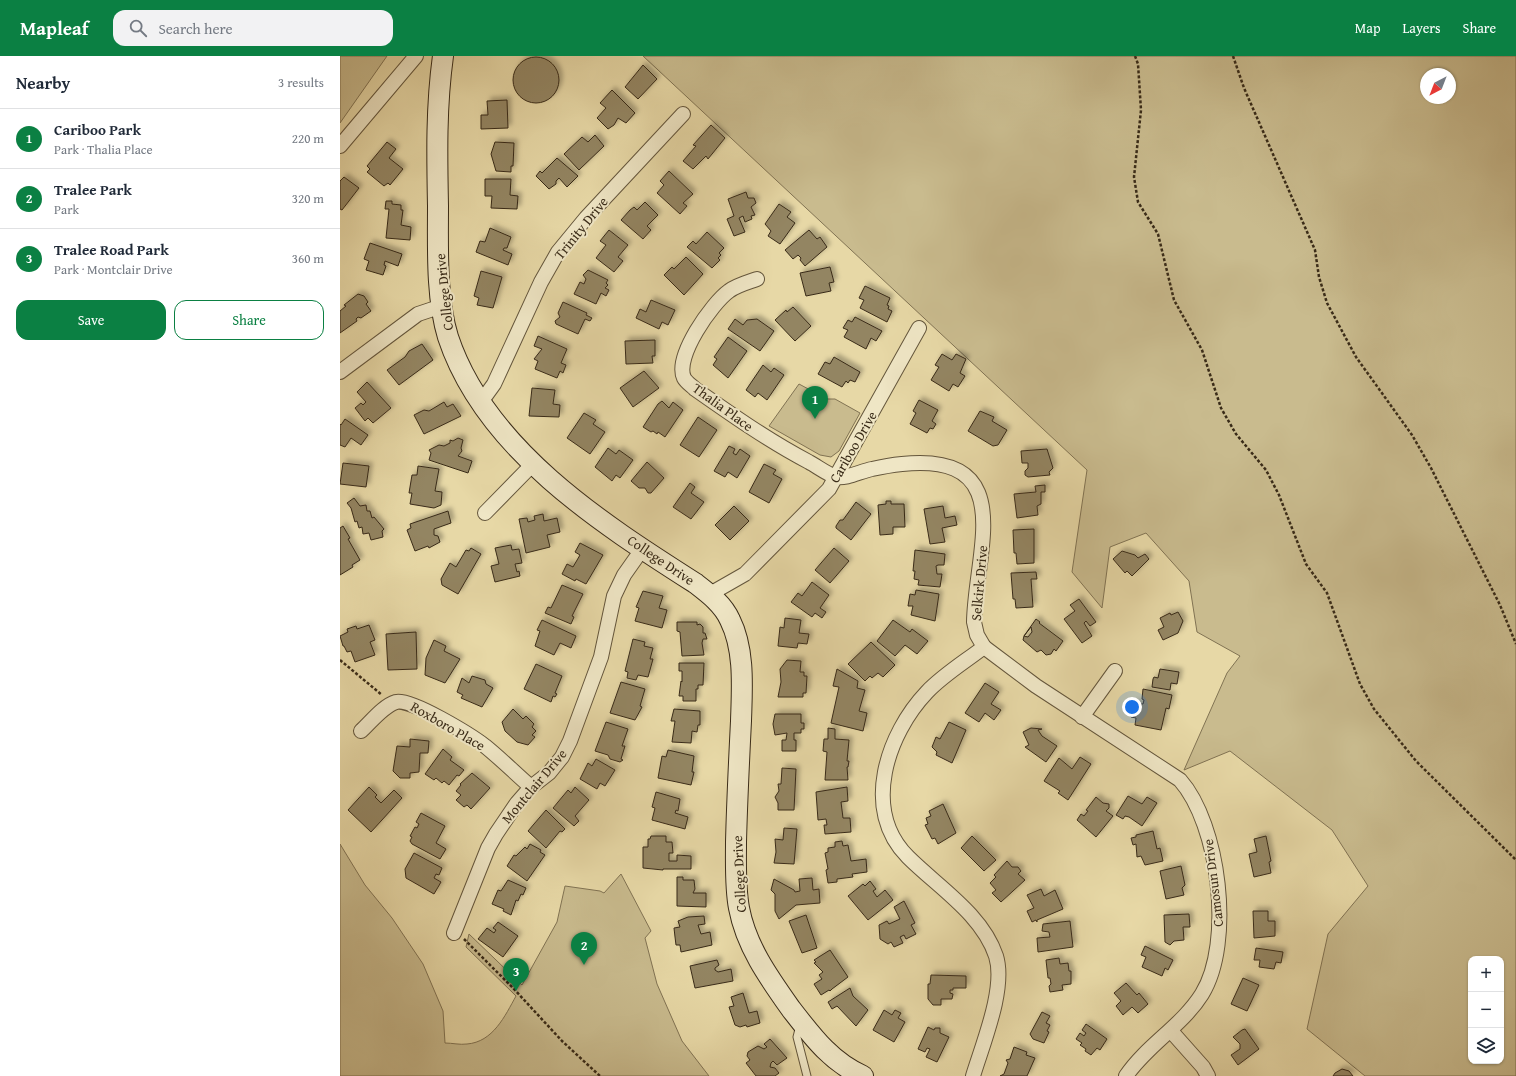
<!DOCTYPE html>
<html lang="en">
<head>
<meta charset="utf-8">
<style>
  :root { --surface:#fff; --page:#f2f2f3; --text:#1f2937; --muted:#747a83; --line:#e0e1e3; --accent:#0b8043 }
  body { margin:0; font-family:"Gentium Book Plus",serif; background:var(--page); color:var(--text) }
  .controls { position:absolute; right:12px; bottom:12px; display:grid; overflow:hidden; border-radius:8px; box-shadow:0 1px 3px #0004 }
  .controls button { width:36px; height:36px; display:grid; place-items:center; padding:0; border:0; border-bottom:1px solid var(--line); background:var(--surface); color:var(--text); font:20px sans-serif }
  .compass { position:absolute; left:1080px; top:12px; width:36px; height:36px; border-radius:50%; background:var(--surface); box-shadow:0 1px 3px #0004; rotate:222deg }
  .you { position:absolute; left:792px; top:651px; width:14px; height:14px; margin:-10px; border:3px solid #fff; border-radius:50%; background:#1a73e8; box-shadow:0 0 0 6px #1a73e833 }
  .badge { display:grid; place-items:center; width:26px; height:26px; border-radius:50%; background:var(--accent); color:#fff; font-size:13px; font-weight:700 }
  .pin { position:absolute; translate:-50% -33px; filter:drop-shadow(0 1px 2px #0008) }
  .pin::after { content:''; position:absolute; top:21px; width:14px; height:12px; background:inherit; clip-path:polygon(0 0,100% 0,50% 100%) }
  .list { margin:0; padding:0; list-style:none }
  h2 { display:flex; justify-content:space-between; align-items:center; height:52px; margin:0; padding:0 16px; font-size:17px }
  h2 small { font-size:13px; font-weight:400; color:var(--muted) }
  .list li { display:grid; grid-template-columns:26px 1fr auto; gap:12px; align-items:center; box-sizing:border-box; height:60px; padding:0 16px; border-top:1px solid var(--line) }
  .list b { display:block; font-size:15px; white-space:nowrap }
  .list p { margin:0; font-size:13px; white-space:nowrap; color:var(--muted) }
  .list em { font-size:13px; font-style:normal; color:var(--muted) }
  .actions { display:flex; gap:8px; padding:12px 16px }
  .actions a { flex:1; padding:9px 0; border:1px solid var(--accent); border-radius:12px; text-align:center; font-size:14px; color:var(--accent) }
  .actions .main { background:var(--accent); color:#fff }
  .icon { flex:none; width:22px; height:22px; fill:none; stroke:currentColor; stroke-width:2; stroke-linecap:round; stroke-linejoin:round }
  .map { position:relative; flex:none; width:1176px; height:1020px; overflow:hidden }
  header { display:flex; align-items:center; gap:24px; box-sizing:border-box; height:56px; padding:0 20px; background:var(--accent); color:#fff }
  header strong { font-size:19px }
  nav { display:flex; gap:22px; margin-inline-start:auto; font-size:14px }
  .search { width:280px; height:36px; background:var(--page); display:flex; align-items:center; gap:10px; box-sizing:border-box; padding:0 14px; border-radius:12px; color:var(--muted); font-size:15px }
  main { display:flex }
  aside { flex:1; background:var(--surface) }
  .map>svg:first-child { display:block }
</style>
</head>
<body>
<header>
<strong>Mapleaf</strong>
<div class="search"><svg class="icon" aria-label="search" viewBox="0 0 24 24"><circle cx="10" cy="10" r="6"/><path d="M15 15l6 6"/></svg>Search here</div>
<nav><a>Map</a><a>Layers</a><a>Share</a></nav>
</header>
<main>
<aside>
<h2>Nearby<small>3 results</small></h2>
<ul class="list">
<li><span class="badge">1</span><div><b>Cariboo Park</b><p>Park · Thalia Place</p></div><em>220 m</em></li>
<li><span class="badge">2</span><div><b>Tralee Park</b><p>Park</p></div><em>320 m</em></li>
<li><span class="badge">3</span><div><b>Tralee Road Park</b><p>Park · Montclair Drive</p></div><em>360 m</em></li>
</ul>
<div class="actions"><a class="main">Save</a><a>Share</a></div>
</aside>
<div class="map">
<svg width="1176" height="1020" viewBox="0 0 1176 1020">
  <defs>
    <filter id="shadow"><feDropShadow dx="3.5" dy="-3.5" stdDeviation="2" flood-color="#0004"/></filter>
  </defs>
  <rect width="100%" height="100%" fill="#e7d8a6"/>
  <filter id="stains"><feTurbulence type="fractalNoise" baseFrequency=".005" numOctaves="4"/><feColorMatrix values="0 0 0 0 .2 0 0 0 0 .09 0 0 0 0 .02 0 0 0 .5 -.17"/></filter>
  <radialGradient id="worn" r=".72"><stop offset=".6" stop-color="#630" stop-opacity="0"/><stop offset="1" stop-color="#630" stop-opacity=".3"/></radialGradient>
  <g fill="#c9bb8e" stroke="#817353" fill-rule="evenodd">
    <path d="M0 0H47L0 67Z"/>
    <path d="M303 0H1176V1020H1025L967 973 988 878 1028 830 992 774 890 695 844 714 887 617 900 600 857 576 849 525 806 477 770 491 762 552 732 516 747 414ZM1086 18H1110V42H1086ZM1131 903H1161V1005H1131Z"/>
    <path d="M459 328 487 343H495L520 357 499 395 491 401 480 399 429 370Z"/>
    <path d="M0 788 25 829 52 862 83 908 103 955 105 987C112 987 120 989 127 988 153 986 165 960 176 940L126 891 129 878 182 929 217 866 225 830 260 835 264 837 281 818 311 875 305 882 317 928 342 985 369 1020H0Z"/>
  </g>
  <g fill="#938562" stroke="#392b18" filter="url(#shadow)">
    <circle cx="196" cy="24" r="23"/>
    <path d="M303 9 317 23 298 43 285 31Z"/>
    <path d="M272 34 295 57 286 67 278 62 274 69 268 73 257 62 266 52 260 47Z"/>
    <path d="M167 44 168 72 141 73V59H148L147 45Z"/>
    <path d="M371 69 385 82 368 103 366 100 353 113 343 105 356 90 353 89Z"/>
    <path d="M255 79 264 90 239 114 224 98 242 81 248 86Z"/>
    <path d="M47 86 56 93 49 102 63 113 50 129 48 127 44 130 27 116 30 113 27 110Z"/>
    <path d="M155 86 174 87 173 110H171V116L156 115 151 98Z"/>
    <path d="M217 102 238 120 227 131 219 122 216 125V128L209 133 196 120 200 115 202 117Z"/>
    <path d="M329 115 353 138 343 147 347 150 340 158 317 137 324 129 320 125Z"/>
    <path d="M4 121 19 132 2 154 0 153V125Z"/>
    <path d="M145 123H171L170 139 178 140 177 153 151 152 152 140H145Z"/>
    <path d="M406 136 408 142H414L416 147 411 151 415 159 411 160 412 163 405 166 403 160 399 162 405 176 394 180 387 163 394 160 388 143Z"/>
    <path d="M46 145H52V148L61 149V154H63L61 169 71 171 70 184 46 182 49 153H45Z"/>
    <path d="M305 146 318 159 307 170 311 174 303 183 281 164 290 154 294 151 297 154Z"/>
    <path d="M439 148 451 156 447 161 455 167 440 188 428 180 431 175 425 168Z"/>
    <path d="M150 172 171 181 167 192H164L163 194 172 198 168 209 136 196 140 185 145 186Z"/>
    <path d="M269 174 288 189 278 201 283 205 274 216 256 202 266 189 260 185Z"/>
    <path d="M469 174 477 183 480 181 487 191 465 210 460 204 461 202 458 199 453 203 445 194Z"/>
    <path d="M367 176 384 192 379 197 381 199 378 202 380 204 372 212 347 191 353 185 356 188Z"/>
    <path d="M30 187 62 198 58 210 45 205 44 209 46 210 43 219 26 214 29 205 24 203Z"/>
    <path d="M346 201 363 218 344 239 324 219 332 211 334 213Z"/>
    <path d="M490 211 494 226 489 227 491 235 466 240 460 217Z"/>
    <path d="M248 214 268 224 266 227 268 229 265 232 269 234 266 240 261 237 256 248 234 238 240 226 244 228 246 223 243 219Z"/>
    <path d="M141 215 162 221 153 252 137 249 139 242 134 240Z"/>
    <path d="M525 230 550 242 547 249 549 250 548 253 552 255 547 266 520 252 524 244 519 242Z"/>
    <path d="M18 238 24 240 28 246 26 248 31 255 21 262 18 261 16 263 17 265 0 277V255L6 250 4 249Z"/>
    <path d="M311 244 335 254 328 269 322 266 319 273 296 262 300 253 306 256Z"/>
    <path d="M223 246 247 257 246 259 252 262 250 265 245 263 238 278 216 268 215 265 220 261 218 257Z"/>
    <path d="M453 251 471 270 455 285 435 264 446 254 447 256Z"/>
    <path d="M515 261 542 275 536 285 531 282 526 293 504 281 508 274 503 272 508 264 512 266Z"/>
    <path d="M395 263 403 269 407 264 417 263 434 275 420 295 388 273Z"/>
    <path d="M198 280 227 293 221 307 226 309 223 317 220 315 217 322 195 313 198 305 194 303 202 293 194 290Z"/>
    <path d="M388 281 407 295 388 322 373 309 377 303 374 301Z"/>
    <path d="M315 284V300H312L313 307 286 308 285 285Z"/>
    <path d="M82 288 93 304 59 329 47 314 65 301 69 295Z"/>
    <path d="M602 298 612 304 616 298 626 303 620 317 625 320 618 331 613 328 609 335 591 324 599 311 595 309Z"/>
    <path d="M494 301 520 316 515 326 510 324 508 327 506 325 502 331 478 318 485 306 490 308Z"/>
    <path d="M423 309 431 316 434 312 444 319 427 344 418 337 415 341 406 334Z"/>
    <path d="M304 315 319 332 293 351 280 332Z"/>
    <path d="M27 326 51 352 33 367 28 362 25 365 15 352 21 347 23 349 26 346 17 336Z"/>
    <path d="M192 332 215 334 213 348 220 349 219 361 189 360Z"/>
    <path d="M579 344 598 354 592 365 596 368 593 373 590 372 587 377 570 368 576 357 573 355Z"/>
    <path d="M322 345 329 352 333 346 343 354 325 381 318 376 317 378 313 375 311 376 303 371 318 348Z"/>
    <path d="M104 346 107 351 113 348 121 360 84 378 74 359 84 354 89 355Z"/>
    <path d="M640 355 654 361 652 365 667 374 658 389 653 390 628 375Z"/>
    <path d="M244 357 256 364 253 368 265 376 250 398 227 382Z"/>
    <path d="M358 361 377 374 359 401 340 389Z"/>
    <path d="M5 363 28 379 21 389 11 382 5 391 0 389V368L1 369Z"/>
    <path d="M118 382 123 384 121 392 122 395 118 400 132 405 128 417 89 404 91 397 89 394 99 389 104 390 110 387V384L113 385Z"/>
    <path d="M389 390 395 393 393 397 396 399 400 393 410 400 397 422 388 416 385 421 374 415Z"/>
    <path d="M268 392 276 398 279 394 293 404 280 422 276 419 272 425 255 411Z"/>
    <path d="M707 393 713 412 709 416 710 419 688 421 685 419V415L688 412V407H682L681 395Z"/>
    <path d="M307 406 324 422 311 437H308L305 432H299L291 425Z"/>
    <path d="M3 407 29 410 26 431 0 428Z"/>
    <path d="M424 408 436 414 433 418 442 423 429 447 409 436Z"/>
    <path d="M78 410 99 413 95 435 102 436 101 449 94 452 70 448 72 437H69L72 419H77Z"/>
    <path d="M350 427 355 431 351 437 364 446 351 463 333 451Z"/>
    <path d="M705 429V436H701V448L697 450 698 459 677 462 674 438 696 436 695 430Z"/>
    <path d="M14 442 20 450 26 449 27 455H30L32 462 34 461 44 473 42 475 43 481 31 484 29 477 23 478 22 471 19 472 17 465 15 466 11 452 7 447Z"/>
    <path d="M546 445H551V448H564L565 471H553V478L540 479 538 449 546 448Z"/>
    <path d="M516 446 531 458 511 484 496 472V470L500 464H503Z"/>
    <path d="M394 450 409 465 390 484 375 469Z"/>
    <path d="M603 450 605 462 615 460 617 469 602 472 605 486 590 488 584 453Z"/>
    <path d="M108 455 111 467 94 473V479L98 480 100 486 89 492 88 490 75 495 67 474 71 472 70 468Z"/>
    <path d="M203 458 204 465 217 462 220 476 207 479 210 491 186 497 179 463 187 462 188 466 195 464 194 460Z"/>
    <path d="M3 470 10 482 8 483 20 504 12 509 13 511 0 519V472Z"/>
    <path d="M694 473V507L677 508 676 497H674L673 474Z"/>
    <path d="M240 487 263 499 246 528 236 523 235 525 222 518 227 508 233 511 240 499 235 496Z"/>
    <path d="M171 489 172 494 179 493 182 507 175 508 177 516 179 515 180 520 155 526 151 510 159 508 155 492Z"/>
    <path d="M131 492 141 498 118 538 102 529 101 523 110 507 116 511 126 494 129 495Z"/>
    <path d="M494 492 509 505 490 527 475 514Z"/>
    <path d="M575 494 605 498 604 509H598L596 510 597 518H602L600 531 578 529 579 524 574 523 575 515H573Z"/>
    <path d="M782 495 795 499 798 502 805 498 809 503 792 520 787 515 785 517 773 503Z"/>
    <path d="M696 516 697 523H691L693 551 676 552 675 543H673L671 517Z"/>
    <path d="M472 526 489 539 480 552 486 556 482 562 475 557 472 561 451 546 458 537 462 540Z"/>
    <path d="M222 529 243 538 232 560 234 561 231 568 205 557 208 551 211 552Z"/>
    <path d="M576 534 599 538 595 565 571 559 573 550H568L570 538 575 539Z"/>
    <path d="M303 535 323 540 319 552 327 554 322 572 295 565 299 552 296 551Z"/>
    <path d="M739 543 756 566 750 570 746 565 744 567 752 580 742 587 724 563 735 555 730 549Z"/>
    <path d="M838 556 843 565 838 577 823 584 818 574 824 571 820 562 830 557 831 559Z"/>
    <path d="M445 562 461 564 459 577 469 578 467 588 458 587 457 592 438 590 440 571 444 572Z"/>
    <path d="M696 563 700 566 699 567 723 585 716 595 714 593 711 598 706 599 701 594 697 596 683 584 684 580 688 581 692 576 691 571 684 580Z"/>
    <path d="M202 564 236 580 231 592 220 587 214 599 195 590 200 575 197 574Z"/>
    <path d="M553 564 570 576 572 573 588 585 577 598 565 589 555 600 537 585Z"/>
    <path d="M337 566H357V569L360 568 363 571V577H365L367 583H363L362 587 364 599 342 600 340 576 337 575Z"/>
    <path d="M29 569 35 584 30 586 35 599 15 606 11 595 7 596 4 590H3L0 580 8 576 7 573 16 570 17 573Z"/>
    <path d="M76 576 77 613 48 614 46 578Z"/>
    <path d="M293 583 305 586 304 590 313 592 310 603H313L308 621 298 619 296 624 287 622 288 616 285 615Z"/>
    <path d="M94 584 106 590 104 595 120 603 105 627 85 619 86 602Z"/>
    <path d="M531 586 555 609 543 621 538 617 532 622 530 620 525 625 508 608Z"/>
    <path d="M447 604 461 605 460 616H464V620H467L466 637H463V641H438L441 626 440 613Z"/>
    <path d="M339 607H364L363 629H358V633H356V645H343V640H339L341 625 342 626V615H339Z"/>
    <path d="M196 608 222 620 215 637 217 638 215 641 213 640 211 646 184 633Z"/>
    <path d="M497 613 518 625 517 632 525 634 519 655 527 657 523 675 491 667 499 631 493 630Z"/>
    <path d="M820 613 839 616 837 628 831 627 830 634 812 631 813 623 814 621 818 622Z"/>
    <path d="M132 620 145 624 146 628 153 632 142 651 121 642 123 639 117 636 122 622 129 627Z"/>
    <path d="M281 626 305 633 300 650 302 651 295 664 270 657Z"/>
    <path d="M645 627 659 636 651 648 661 654 654 664 645 657 639 666 625 657Z"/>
    <path d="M803 633 832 639 829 653 826 652 821 674 795 669 796 662 791 661 794 647 803 648 804 644 802 643Z"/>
    <path d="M173 653 183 663 186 660 194 668 192 671 196 675 192 679 195 681 188 689 177 686 165 675 162 666Z"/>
    <path d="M334 653 360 655V669H358L357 676 352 675 351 687 332 686 335 665H331Z"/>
    <path d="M435 658H461V667H464V673H461V677H454V684H456V695H442V684H446L447 677 435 679 433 668Z"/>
    <path d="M266 666 288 673 282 690H285L281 703 283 704 280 706 270 703 268 699 255 695Z"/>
    <path d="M609 666 626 674 612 707 596 699 597 696 592 691 596 681 600 683Z"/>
    <path d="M488 672 495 673V683L509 684 507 705H509L508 711H507L508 724H485L487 696 483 695 484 683H488Z"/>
    <path d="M691 672 702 673 698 674 702 680 717 690 706 706 685 691 689 689 683 676Z"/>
    <path d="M70 683 89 685 88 697H80L79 716 70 717V722H60L53 715 57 690 70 691Z"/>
    <path d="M103 693 112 701 110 704 124 714 119 720 117 719 109 729 104 725 102 727 96 722 94 724 85 718Z"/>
    <path d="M328 694 354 700 352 716H354L351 729 318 722 322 700 326 701Z"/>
    <path d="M740 701 751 708 728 744 718 737 720 735 704 725 719 702 732 713Z"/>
    <path d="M256 703 275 714 265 730 260 727 257 733 240 723 248 707 252 710Z"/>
    <path d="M442 712 456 713 454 754H438V747L435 741 439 735 438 728H441Z"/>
    <path d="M132 717 150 732 131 753 127 749 124 751 116 744 121 739 116 735 121 729 120 728Z"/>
    <path d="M29 731 37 739 35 741 41 747 54 734 62 742 31 776 8 754Z"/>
    <path d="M235 731 249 744 235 760 239 765 234 770 213 752 228 734 231 737Z"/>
    <path d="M507 731 508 745 501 746 503 762H510L511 776 485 778 484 769H487L486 763 478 764 476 736Z"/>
    <path d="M316 736 340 743 338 755 336 754 335 757 348 761 345 773 312 764 315 752 312 751Z"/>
    <path d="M788 740 802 748 807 741 817 747 802 770 789 761 785 760 783 763 776 759Z"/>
    <path d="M756 741 763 747 769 748V752L766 755 773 760 756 781 737 764 741 758 744 760 748 755 746 754Z"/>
    <path d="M603 748 616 777 598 788 595 782 592 783 585 769 588 768 586 762 591 760 589 755Z"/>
    <path d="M206 754 225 773 222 776 220 775 206 792 188 775Z"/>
    <path d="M81 757 105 770 96 787 106 793 100 803 72 788 70 785 72 781 70 780 75 771 77 772 79 768 76 766Z"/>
    <path d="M444 772 457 773 454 808 434 807 436 796 435 783 443 784Z"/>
    <path d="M813 775 817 793 820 792 823 805 805 809 801 800 797 801 796 788 793 789 791 782 796 781V779Z"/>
    <path d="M311 780H326V786H332L333 797H329V805H337V799L351 800V813H323V814L303 812V791H308V783H310Z"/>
    <path d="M632 780 656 804 644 815 621 792Z"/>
    <path d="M926 780 931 805 929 806 931 817 914 821 909 798 917 796 914 783Z"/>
    <path d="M502 785 503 790 508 789 511 805 526 803 527 816 512 818 513 821 497 823V826L488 827 486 814 488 813 485 797 488 796V792L495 791V786Z"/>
    <path d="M190 788 201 794 200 796 205 799 187 825 167 810 174 799 176 800 185 791 187 793Z"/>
    <path d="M74 797 102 812 99 819 96 818 94 822 101 826 94 838 66 822 65 813Z"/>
    <path d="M667 805 672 811H678L681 815 678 818 685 824 661 846 652 837 656 834 650 827 656 821 654 819Z"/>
    <path d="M841 810 845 829 842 832 844 839 826 843 820 815Z"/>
    <path d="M337 821H343V824H354L355 833 353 837H366V851L337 850Z"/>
    <path d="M472 822 473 834 479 833 480 847 456 849 439 863 435 855V838L431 834 434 823 454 834 455 836 460 835 459 823Z"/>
    <path d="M168 824 186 832 183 839 181 838 178 845 176 844 171 859 163 855 164 853 152 848 158 834 161 835Z"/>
    <path d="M530 825 536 833 533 835 537 841 545 834 553 844 528 864 508 840 523 828 525 830Z"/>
    <path d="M701 833 704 840 715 834 723 853 697 864V866L696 864 692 866 687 855 694 852 687 839Z"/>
    <path d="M564 845 575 867 571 869 576 878 566 883 564 879 560 881 563 887 554 891 551 886 548 888 540 883 539 869 547 865 549 868 560 863 554 851Z"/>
    <path d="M913 855H928V865H935V880L914 882Z"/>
    <path d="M849 858 850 871H843L844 884 834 885 830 889 825 886 824 859Z"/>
    <path d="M466 859 477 892 462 897 449 865Z"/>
    <path d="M364 860 365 868 358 869 361 878 370 876 372 889 341 896 340 889H336L335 881 334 872 340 871 338 865 348 861Z"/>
    <path d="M730 865 733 891 698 896 697 882 710 881 709 876 702 875 703 868Z"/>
    <path d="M158 866 178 880 163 901 138 883 147 872 154 877 156 874 153 872Z"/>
    <path d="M805 890 833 904 828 914 825 912 822 920 802 911 806 901 801 899Z"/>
    <path d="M916 892 943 896 941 907 936 906 934 913 919 911 920 904H914Z"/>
    <path d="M490 894 508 921 492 933 490 935 489 934 481 939 474 928 482 923 479 919 483 916 474 907 476 906 474 904Z"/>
    <path d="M719 902 720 908 728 907 729 915H731V928L722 929 723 934 710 936 709 930 711 928 710 922H708L706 904Z"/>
    <path d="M377 904 379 909 375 912V914L378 916 391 913 393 925 355 932 350 910Z"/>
    <path d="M591 919 626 920V932H613V934H610V937L613 938 612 943H601V949H593L588 943V928H590Z"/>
    <path d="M903 922 919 929 907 955 891 948Z"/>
    <path d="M786 927 797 939 799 937 808 948 798 957 792 951 783 959 776 950 781 945 774 937Z"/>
    <path d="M510 932 513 940 528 954 516 970 497 950 492 953 488 946Z"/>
    <path d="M403 937 409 957 417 955 420 967 407 971 406 969 400 971 395 969 389 951 394 950 391 941Z"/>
    <path d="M544 954 552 959 555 954 561 957 558 962 565 966 554 986 533 974Z"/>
    <path d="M702 956 710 960 706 967 710 969 707 975 709 976 704 987 693 983 690 978Z"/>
    <path d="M746 968 767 983 760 994 757 992 751 999 745 995 746 993 740 989 742 987 736 983 740 977 744 980 746 977 742 974Z"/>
    <path d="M588 971 594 974 595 972H600V977L609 981 597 1006 586 1001 590 993 587 992 585 996 578 993Z"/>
    <path d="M905 973 919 993 898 1009 891 999 900 993V988L893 981 902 974Z"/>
    <path d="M430 983 447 1002 437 1009 433 1005 431 1007 430 1011 435 1012 439 1017 435 1020H416L406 1007 410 1004 407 1000 408 996 418 990 424 993 427 991 424 988Z"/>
    <path d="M674 991 687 996 686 999 695 1002 687 1020H660L664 1018 668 1007 666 1004 670 1003Z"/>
    <path d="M1002 1013 1009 1015 1013 1020H993L995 1017Z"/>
  </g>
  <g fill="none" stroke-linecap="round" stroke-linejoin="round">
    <defs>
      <path id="lane" d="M460 969 457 981 467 1020"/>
      <g id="street">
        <path d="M0 90 76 0"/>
        <path d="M417 223C409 226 397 229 389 235 372 247 334 301 344 322 346 326 352 330 355 333 392 359 429 385 469 406 478 411 487 418 496 421 507 423 521 415 532 413 541 411 552 409 562 408 680 396 635 495 634 566L637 579 644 591C626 605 603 619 587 636 547 678 521 754 568 801 598 831 642 858 656 900 666 932 643 987 633 1020"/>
        <path d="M0 316 78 258 102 250"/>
        <path d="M141 346 154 328 201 226 218 196 246 162 343 58"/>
        <path d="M145 457 193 408"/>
        <path d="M370 538 405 518 489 433 579 272"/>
        <path d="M644 591 696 630 840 724C879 768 894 886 862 938 842 970 807 989 786 1020"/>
        <path d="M742 661 775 615"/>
        <path d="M21 675C31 666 43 650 56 646 71 642 132 680 145 690 161 703 176 718 191 731"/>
        <path d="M114 877 148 792 156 778 177 747 191 731 209 717 222 701 230 685 261 601 274 540 284 519 303 492"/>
        <path d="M831 975 863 1011 868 1020"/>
      </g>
      <path id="secondary" d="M103 0C96 50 97 100 98 150 98 191 96 242 108 281 145 393 261 467 355 527 368 537 383 548 390 564 405 594 402 632 401 665 399 705 397 746 396 786 396 808 395 831 399 852 406 890 429 922 451 953 472 980 491 1006 523 1020"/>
    </defs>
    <use href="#lane" stroke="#64563c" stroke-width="9"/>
    <use href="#street" stroke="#64563c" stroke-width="16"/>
    <use href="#secondary" stroke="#392b18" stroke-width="22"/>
    <g stroke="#392b18" stroke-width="2.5" stroke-dasharray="3 2" stroke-linecap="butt">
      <path d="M795 0 798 8 801 54 794 121 798 146 818 178 834 244 862 294 881 352 896 378 926 414 939 439 966 508 987 537 1020 628 1034 653 1076 705 1176 804"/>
      <path d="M893 0 904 32 975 194 979 221 987 247 1016 301 1072 379 1091 412 1160 549 1176 588"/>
      <path d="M0 604 42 639"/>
      <path d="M124 883 174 933 222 985 260 1020"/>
    </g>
    <use href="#lane" stroke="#efe6c5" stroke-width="7"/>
    <use href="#street" stroke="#efe6c5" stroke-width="14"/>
    <use href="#secondary" stroke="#efe6c5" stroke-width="20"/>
  </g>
  <g text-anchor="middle" stroke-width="4" stroke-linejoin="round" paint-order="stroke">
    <g font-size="14" fill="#392b18" stroke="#efe6c5">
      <text transform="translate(241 172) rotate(-51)" y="5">Trinity Drive</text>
      <text transform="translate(104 236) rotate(-96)" y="5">College Drive</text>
      <text transform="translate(383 351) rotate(36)" y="5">Thalia Place</text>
      <text transform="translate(513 391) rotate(-60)" y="5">Cariboo Drive</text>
      <text transform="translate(321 504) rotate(34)" y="5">College Drive</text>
      <text transform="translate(639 527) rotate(-85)" y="5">Selkirk Drive</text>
      <text transform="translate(108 670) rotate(30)" y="5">Roxboro Place</text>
      <text transform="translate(194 730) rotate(-50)" y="5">Montclair Drive</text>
      <text transform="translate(399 818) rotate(-93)" y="5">College Drive</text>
      <text transform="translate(873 827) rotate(-97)" y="5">Camosun Drive</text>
    </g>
  </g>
  <rect width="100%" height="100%" filter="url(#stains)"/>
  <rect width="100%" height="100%" fill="url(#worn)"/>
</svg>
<div class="controls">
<button>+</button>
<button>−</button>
<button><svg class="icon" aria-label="layers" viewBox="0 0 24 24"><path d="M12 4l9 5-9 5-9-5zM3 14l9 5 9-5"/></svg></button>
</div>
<svg class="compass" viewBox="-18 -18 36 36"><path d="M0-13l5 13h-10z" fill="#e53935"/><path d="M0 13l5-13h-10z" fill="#747a83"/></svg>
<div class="you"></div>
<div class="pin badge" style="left:475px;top:363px">1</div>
<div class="pin badge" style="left:244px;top:909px">2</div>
<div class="pin badge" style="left:176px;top:935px">3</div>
</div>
</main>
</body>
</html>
